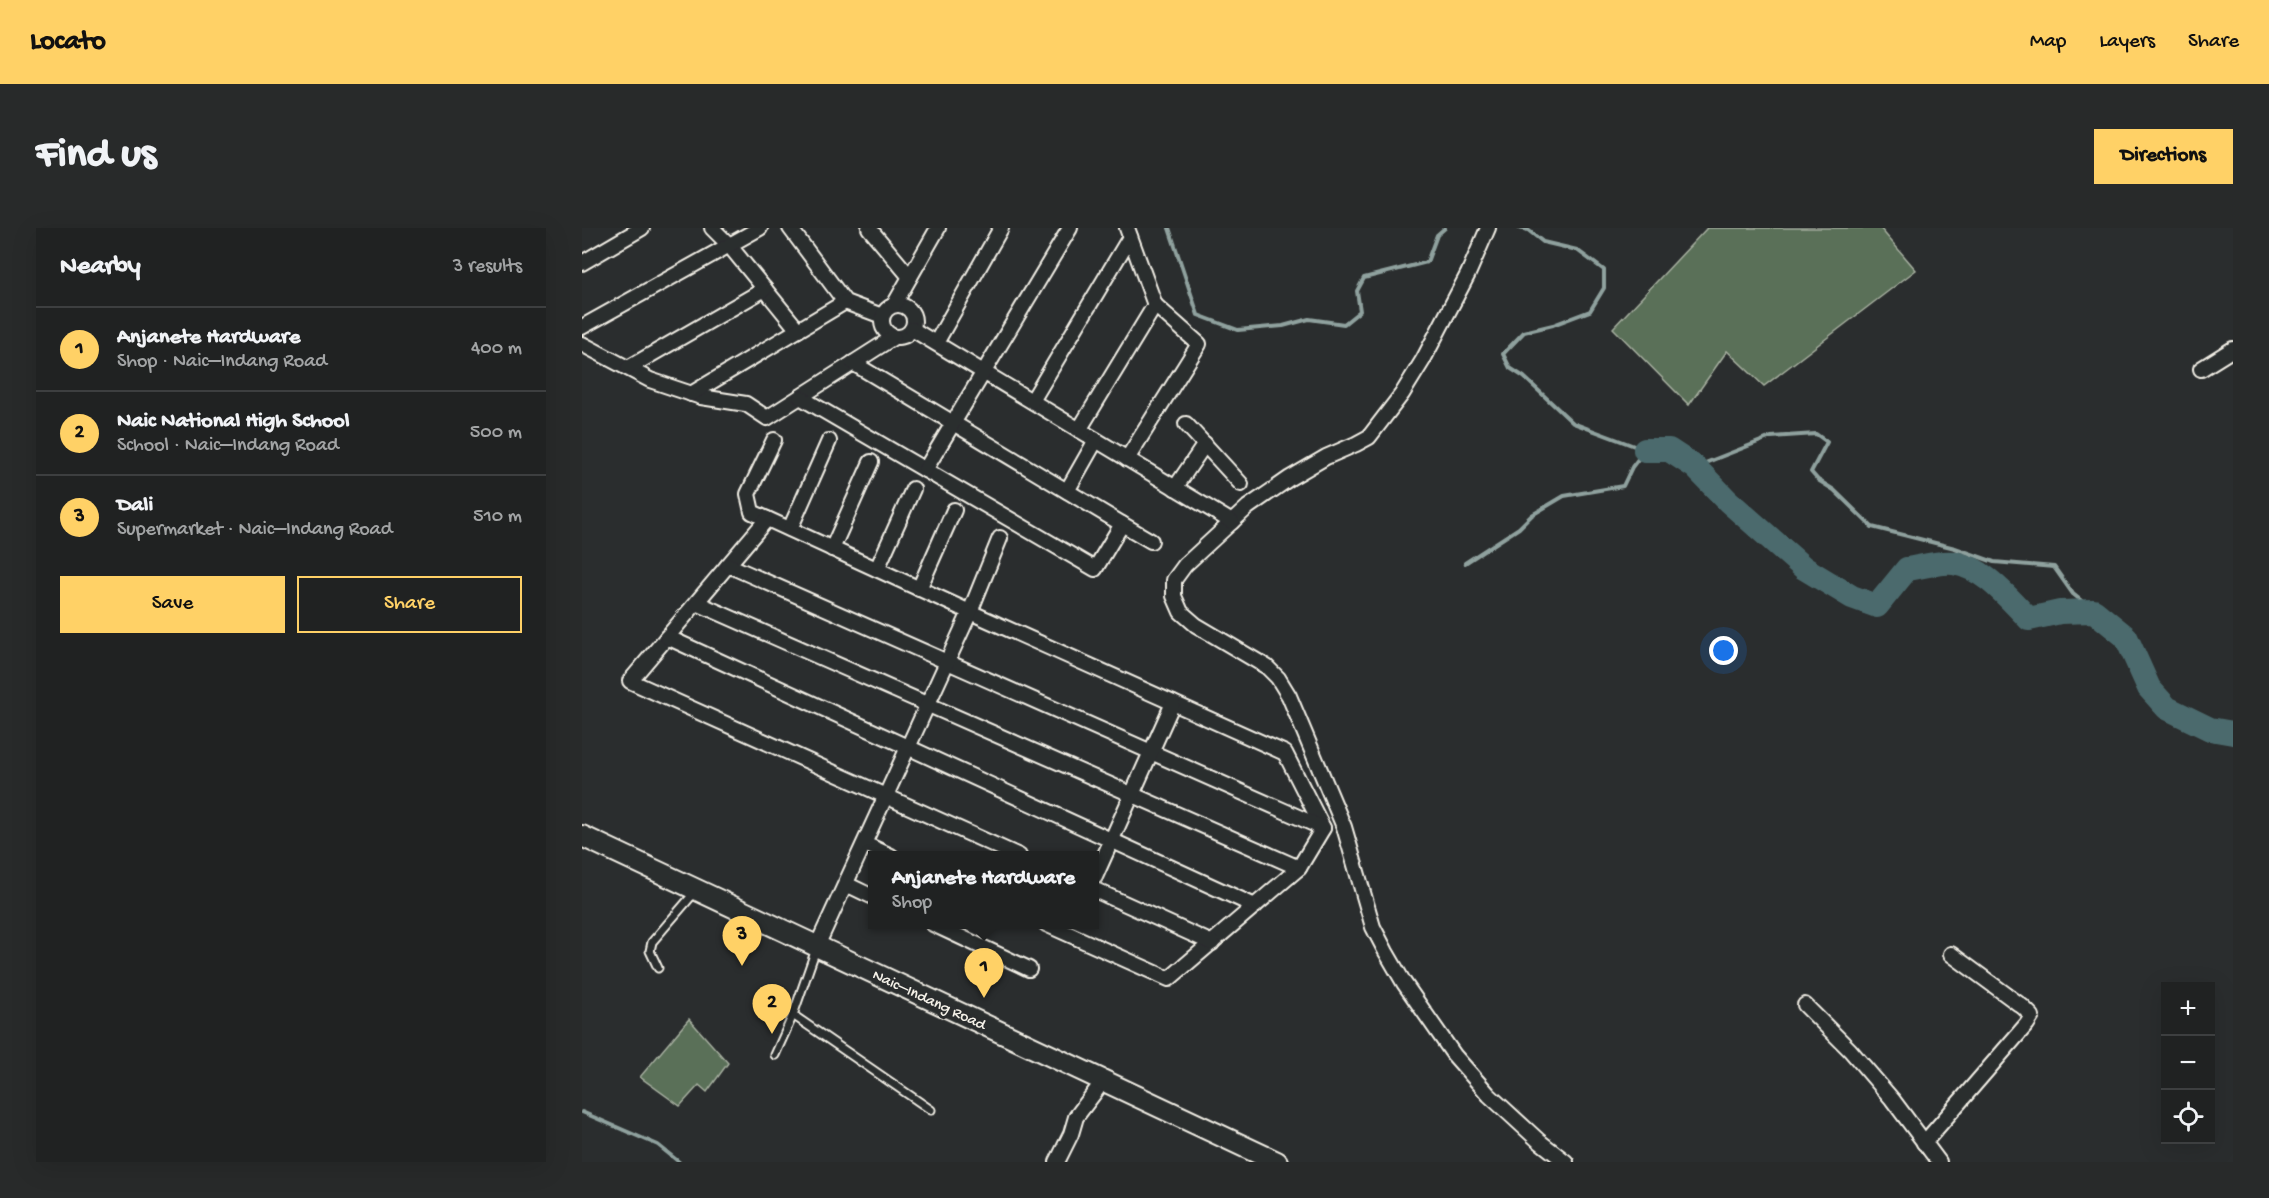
<!DOCTYPE html>
<html lang="en">
<head>
<meta charset="utf-8">
<style>
  :root { --surface:#202222; --page:#282a2a; --text:#f1f3f6; --muted:#a2a4a5; --line:#3d3f40; --accent:#ffd166 }
  body { margin:0; font-family:"Gochi Hand",sans-serif; background:var(--page); color:var(--text) }
  .controls { position:absolute; right:18px; bottom:18px; display:grid; overflow:hidden; border-radius:0px; box-shadow:0 6px 24px #0002 }
  .controls button { width:54px; height:54px; display:grid; place-items:center; padding:0; border:0; border-bottom:2px solid var(--line); background:var(--surface); color:var(--text); font:30px sans-serif }
  .you { position:absolute; left:1142px; top:423px; width:21px; height:21px; margin:-15px; border:4px solid #fff; border-radius:50%; background:#1a73e8; box-shadow:0 0 0 9px #1a73e833 }
  .badge { display:grid; place-items:center; width:39px; height:39px; border-radius:50%; background:var(--accent); color:#111; font-size:20px; font-weight:700 }
  .pin { position:absolute; translate:-50% -50px; filter:drop-shadow(0 2px 3px #0008) }
  .pin::after { content:''; position:absolute; top:32px; width:21px; height:18px; background:inherit; clip-path:polygon(0 0,100% 0,50% 100%) }
  .popup { position:absolute; left:286px; top:623px; width:231px; height:78px; box-sizing:border-box; display:grid; place-content:center; border-radius:0px; background:var(--surface); filter:drop-shadow(0 2px 4px #0005); font-size:20px; white-space:nowrap; color:var(--muted) }
  .popup b { font-size:22px; color:var(--text) }
  .popup::after { content:''; position:absolute; left:50%; top:100%; margin-left:-12px; border:12px solid transparent; border-top-color:var(--surface) }
  .list { margin:0; padding:0; list-style:none }
  h2 { display:flex; justify-content:space-between; align-items:center; height:78px; margin:0; padding:0 24px; font-size:26px }
  h2 small { font-size:20px; font-weight:400; color:var(--muted) }
  .list li { display:grid; grid-template-columns:39px 1fr auto; gap:18px; align-items:center; box-sizing:border-box; height:84px; padding:0 24px; border-top:2px solid var(--line) }
  .list b { display:block; font-size:22px; white-space:nowrap }
  .list p { margin:0; font-size:20px; white-space:nowrap; color:var(--muted) }
  .list em { font-size:20px; font-style:normal; color:var(--muted) }
  .actions { display:flex; gap:12px; padding:18px 24px }
  .actions a { flex:1; padding:14px 0; border:2px solid var(--accent); border-radius:0px; text-align:center; font-size:21px; color:var(--accent) }
  .actions .main { background:var(--accent); color:#111 }
  .icon { flex:none; width:33px; height:33px; fill:none; stroke:currentColor; stroke-width:2; stroke-linecap:round; stroke-linejoin:round }
  .map { position:relative; flex:none; width:1651px; height:934px; overflow:hidden; border-radius:0px }
  header { display:flex; align-items:center; gap:36px; box-sizing:border-box; height:84px; padding:0 30px; background:var(--accent); color:#111 }
  header strong { font-size:28px }
  nav { display:flex; gap:33px; margin-inline-start:auto; font-size:21px }
  .intro { display:flex; align-items:center; justify-content:space-between; box-sizing:border-box; height:144px; padding:0 36px }
  h1 { margin:0; font-size:42px }
  .button { padding:15px 27px; border-radius:0px; background:var(--accent); color:#111; font-size:21px; font-weight:700 }
  main { display:flex; gap:36px; padding:0 36px }
  aside { flex:1; background:var(--surface); border-radius:0px; box-shadow:0 6px 24px #0002 }
  .map>svg:first-child { display:block }
</style>
</head>
<body>
<header>
<strong>Locato</strong>
<nav><a>Map</a><a>Layers</a><a>Share</a></nav>
</header>
<div class="intro"><h1>Find us</h1><a class="button">Directions</a></div>
<main>
<aside>
<h2>Nearby<small>3 results</small></h2>
<ul class="list">
<li><span class="badge">1</span><div><b>Anjanete Hardware</b><p>Shop · Naic–Indang Road</p></div><em>400 m</em></li>
<li><span class="badge">2</span><div><b>Naic National High School</b><p>School · Naic–Indang Road</p></div><em>500 m</em></li>
<li><span class="badge">3</span><div><b>Dali</b><p>Supermarket · Naic–Indang Road</p></div><em>510 m</em></li>
</ul>
<div class="actions"><a class="main">Save</a><a>Share</a></div>
</aside>
<div class="map">
<svg width="1651" height="934" viewBox="0 0 1651 934">
  <rect width="100%" height="100%" fill="#2a2d2e"/>
  <filter id="ink" filterUnits="userSpaceOnUse"><feTurbulence type="fractalNoise" baseFrequency=".0167" numOctaves="2"/><feDisplacementMap in="SourceGraphic" scale="12" xChannelSelector="R" yChannelSelector="G"/><feConvolveMatrix kernelMatrix="1 2 1 2 8 2 1 2 1" color-interpolation-filters="sRGB"/></filter>
  <g filter="url(#ink)">
    <g fill="#5a6f59" stroke="#a7b0a0" stroke-width="1.5">
      <path d="M1125 0H1298L1334 42 1182 158 1145 123 1107 177 1031 100Z"/>
      <path d="M107 791 146 835 125 864 117 857 98 878 58 849Z"/>
    </g>
    <g fill="none" stroke-linecap="round" stroke-linejoin="round">
      <g stroke="#8fa19e" stroke-width="4">
        <path d="M587 0 616 87 656 102 701 98 727 91 762 96 778 83 775 63 782 50 845 34 855 7 863 0"/>
        <path d="M1113 239 1189 209 1234 206 1245 214 1229 244 1236 252 1252 262 1290 299 1373 320 1412 334 1472 339 1491 366 1512 383"/>
        <path d="M883 335 937 300 950 287 982 268 1041 258 1050 239 1063 222 991 195 942 149 928 140 921 126 942 104 971 97 1008 83 1022 60V42L995 22 961 14 946 2 937 0"/>
        <path d="M0 884 76 917 97 934"/>
      </g>
      <path stroke="#4c6b6d" stroke-width="24" d="M1063 222H1087L1113 239 1146 273 1222 340 1270 369 1295 378 1325 341C1339 339 1358 333 1372 335 1403 340 1427 371 1447 391L1478 384 1512 383 1544 409 1567 460 1585 480 1628 501 1651 505"/>
      <defs>
        <g id="lane">
          <path d="M76 740 68 723 70 714 113 664"/>
          <path d="M211 787 349 882"/>
          <path d="M193 827 211 787 234 721"/>
        </g>
        <g id="street">
          <path d="M130 0 147 17 216 102"/>
          <path d="M208 0 263 74 300 88"/>
          <path d="M287 0 328 49"/>
          <path d="M545 0 573 77 617 116 545 231"/>
          <path d="M906 0 886 46 841 132 820 166 787 209 774 216 744 229 708 250 666 279 603 337 592 352V368L599 384 614 397 685 439 696 450 707 468 762 599 791 699 804 724 822 755 872 827 907 867 957 913 984 934"/>
          <path d="M0 35 60 0"/>
          <circle cx="316" cy="93" r="16"/>
          <path d="M312 77 356 0"/>
          <path d="M0 99 178 0"/>
          <path d="M330 101 650 294"/>
          <path d="M354 115 419 0"/>
          <path d="M0 116 68 152 119 169 164 176 185 190 312 109"/>
          <path d="M46 140 183 61"/>
          <path d="M1619 141 1651 121"/>
          <path d="M109 166 263 74"/>
          <path d="M218 169 513 341 540 296 271 135"/>
          <path d="M450 173 548 9"/>
          <path d="M604 196 659 256"/>
          <path d="M497 202 573 77"/>
          <path d="M192 212 166 266 170 284 388 384 703 525 741 600 717 640 587 751 464 696"/>
          <path d="M343 242 488 0"/>
          <path d="M593 260 623 216"/>
          <path d="M485 263 514 212"/>
          <path d="M185 291 48 453 437 628"/>
          <path d="M540 296 569 313"/>
          <path d="M208 301 247 213"/>
          <path d="M250 321 289 234"/>
          <path d="M146 337 741 600"/>
          <path d="M295 341 331 261"/>
          <path d="M337 361 372 282"/>
          <path d="M115 375 717 640"/>
          <path d="M85 409 673 678"/>
          <path d="M283 616 309 628"/>
          <path d="M513 649 591 475"/>
          <path d="M264 656 291 669"/>
          <path d="M513 662 630 715"/>
          <path d="M351 696 447 741"/>
          <path d="M235 718 388 384 418 310"/>
          <path d="M1223 777 1268 822 1310 871 1357 934"/>
          <path d="M1342 915 1445 796 1450 788 1441 779 1369 726"/>
          <path d="M475 934 489 906 494 889 522 852"/>
        </g>
        <path id="secondary" d="M0 608 695 934"/>
      </defs>
      <use href="#lane" stroke="#f4f1e8" stroke-width="11"/>
      <use href="#street" stroke="#f4f1e8" stroke-width="18"/>
      <use href="#secondary" stroke="#f4f1e8" stroke-width="24"/>
      <use href="#lane" stroke="#2a2d2e" stroke-width="7"/>
      <use href="#street" stroke="#2a2d2e" stroke-width="14"/>
      <use href="#secondary" stroke="#2a2d2e" stroke-width="20"/>
    </g>
  </g>
  <g text-anchor="middle" stroke-width="6" stroke-linejoin="round" paint-order="stroke">
    <g font-size="16" fill="#f4f1e8" stroke="#2a2d2e">
      <text transform="translate(348 770) rotate(25)" y="6">Naic–Indang Road</text>
    </g>
  </g>
</svg>
<div class="controls">
<button>+</button>
<button>−</button>
<button><svg class="icon" aria-label="locate" viewBox="0 0 24 24"><circle cx="12" cy="12" r="6"/><path d="M12 2v4M12 18v4M2 12h4M18 12h4"/></svg></button>
</div>
<div class="you"></div>
<div class="pin badge" style="left:402px;top:770px">1</div>
<div class="popup"><b>Anjanete Hardware</b>Shop</div>
<div class="pin badge" style="left:190px;top:806px">2</div>
<div class="pin badge" style="left:160px;top:738px">3</div>
</div>
</main>
</body>
</html>
